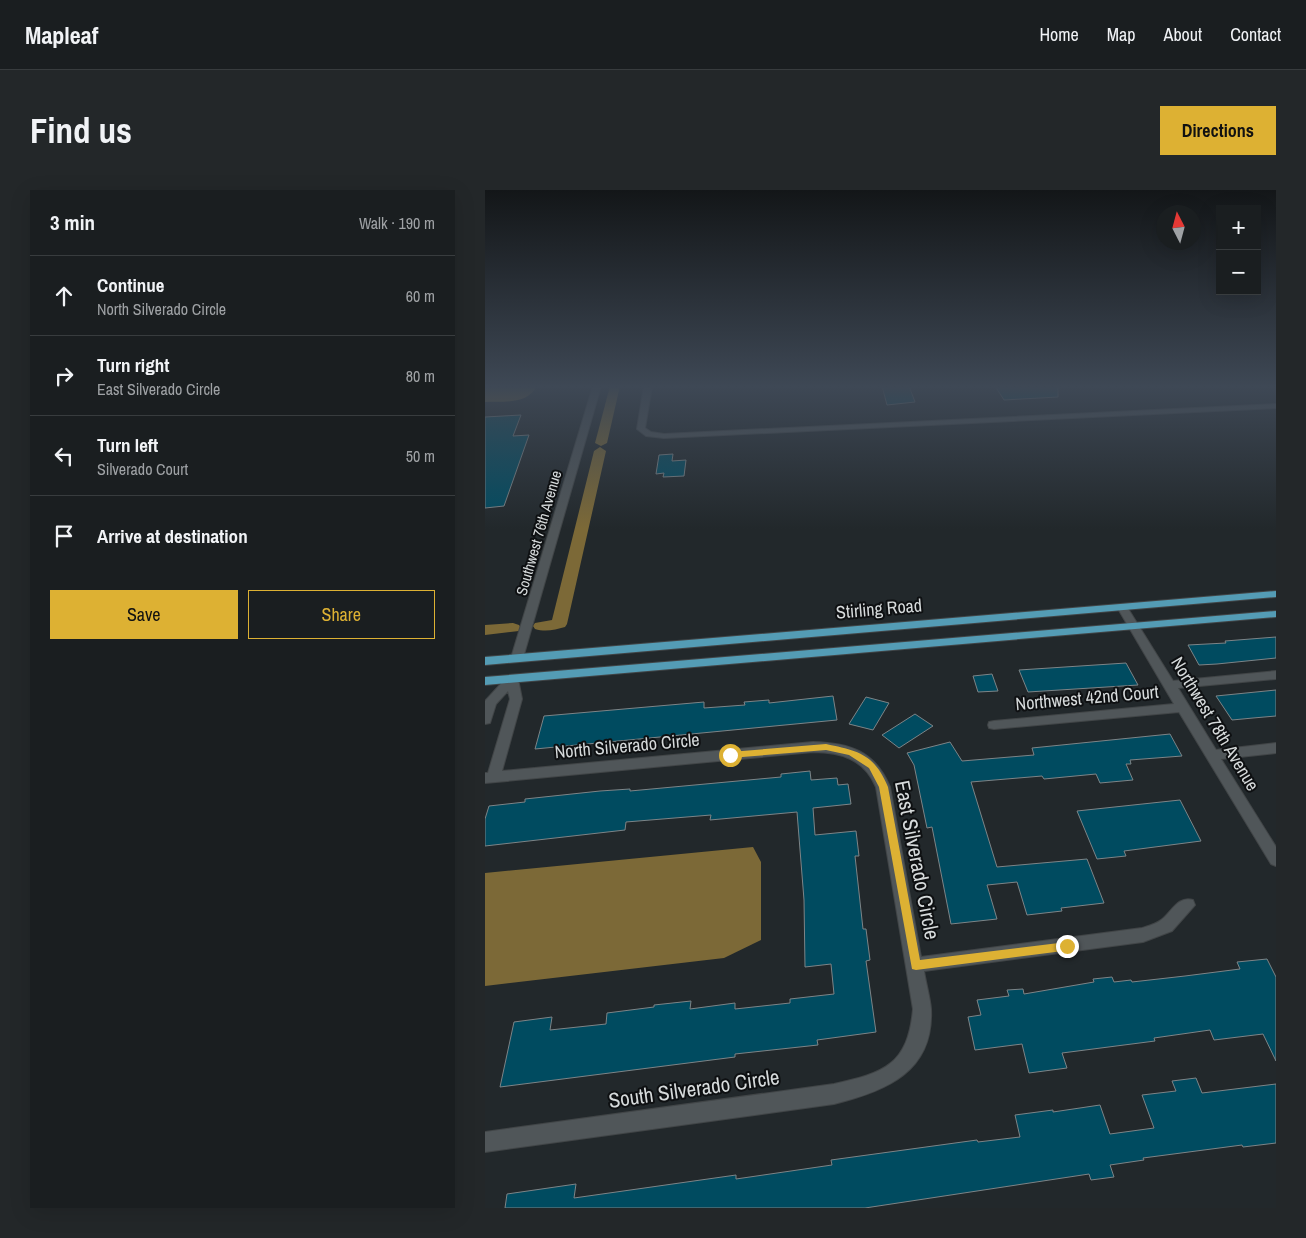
<!DOCTYPE html>
<html lang="en">
<head>
<meta charset="utf-8">
<style>
  :root { --surface:#1a1e20; --page:#232729; --text:#f1f3f6; --muted:#9fa2a5; --line:#383c3e; --accent:#ddb133 }
  body { margin:0; font-family:"Archivo Narrow",sans-serif; background:var(--page); color:var(--text) }
  .controls { position:absolute; right:15px; top:15px; display:grid; overflow:hidden; border-radius:0px; box-shadow:0 5px 20px #0002 }
  .controls button { width:45px; height:45px; display:grid; place-items:center; padding:0; border:0; border-bottom:1px solid var(--line); background:var(--surface); color:var(--text); font:25px sans-serif }
  .compass { position:absolute; left:671px; top:15px; width:45px; height:45px; border-radius:50%; background:var(--surface); box-shadow:0 5px 20px #0002; rotate:354deg }
  .stop { position:absolute; width:15px; height:15px; margin:-11px; border:4px solid #ddb133; border-radius:50%; background:#fff }
  .stop.end { background:#ddb133; border-color:#fff; box-shadow:0 1px 5px #0008 }
  .list { margin:0; padding:0; list-style:none }
  h2 { display:flex; justify-content:space-between; align-items:center; height:65px; margin:0; padding:0 20px; font-size:21px }
  h2 small { font-size:16px; font-weight:400; color:var(--muted) }
  .list li { display:grid; grid-template-columns:32px 1fr auto; gap:15px; align-items:center; box-sizing:border-box; height:80px; padding:0 20px; border-top:1px solid var(--line) }
  .list b { display:block; font-size:19px; white-space:nowrap }
  .list p { margin:0; font-size:16px; white-space:nowrap; color:var(--muted) }
  .list em { font-size:16px; font-style:normal; color:var(--muted) }
  .actions { display:flex; gap:10px; padding:15px 20px }
  .actions a { flex:1; padding:11px 0; border:1px solid var(--accent); border-radius:0px; text-align:center; font-size:18px; color:var(--accent) }
  .actions .main { background:var(--accent); color:#111 }
  .icon { flex:none; width:28px; height:28px; fill:none; stroke:currentColor; stroke-width:2; stroke-linecap:round; stroke-linejoin:round }
  .map { position:relative; flex:none; width:791px; height:1018px; overflow:hidden; border-radius:0px }
  header { display:flex; align-items:center; gap:30px; box-sizing:border-box; height:70px; padding:0 25px; background:var(--surface); border-bottom:1px solid var(--line) }
  header strong { font-size:24px }
  nav { display:flex; gap:28px; margin-inline-start:auto; font-size:18px }
  .intro { display:flex; align-items:center; justify-content:space-between; box-sizing:border-box; height:120px; padding:0 30px }
  h1 { margin:0; font-size:35px }
  .button { padding:12px 22px; border-radius:0px; background:var(--accent); color:#111; font-size:18px; font-weight:700 }
  main { display:flex; gap:30px; padding:0 30px }
  aside { flex:1; background:var(--surface); border-radius:0px; box-shadow:0 5px 20px #0002 }
  .map>svg:first-child { display:block }
</style>
</head>
<body>
<header>
<strong>Mapleaf</strong>
<nav><a>Home</a><a>Map</a><a>About</a><a>Contact</a></nav>
</header>
<div class="intro"><h1>Find us</h1><a class="button">Directions</a></div>
<main>
<aside>
<h2>3 min<small>Walk · 190 m</small></h2>
<ul class="list">
<li><svg class="icon" aria-label="ahead" viewBox="0 0 24 24"><path d="M12 20V5M6 11l6-6 6 6"/></svg><div><b>Continue</b><p>North Silverado Circle</p></div><em>60 m</em></li>
<li><svg class="icon" aria-label="right" viewBox="0 0 24 24"><path d="M7 20v-9h11M14 6l5 5-5 5"/></svg><div><b>Turn right</b><p>East Silverado Circle</p></div><em>80 m</em></li>
<li><svg class="icon" aria-label="left" viewBox="0 0 24 24"><path d="M17 20v-9H6M10 6l-5 5 5 5"/></svg><div><b>Turn left</b><p>Silverado Court</p></div><em>50 m</em></li>
<li><svg class="icon" aria-label="arrive" viewBox="0 0 24 24"><path d="M6 21V4h12l-3 4 3 4H6"/></svg><div><b>Arrive at destination</b></div></li>
</ul>
<div class="actions"><a class="main">Save</a><a>Share</a></div>
</aside>
<div class="map">
<svg width="791" height="1018" viewBox="0 0 791 1018">
  <rect width="100%" height="100%" fill="#22282b"/>
  <g fill="#7c6937">
    <path d="M0 196H52C42 215 18 211 0 212Z"/>
    <path d="M268 657 276 672V750L239 768 0 796V683Z"/>
  </g>
  <g fill="none" stroke-linecap="round" stroke-linejoin="round">
    <g fill="#7c6937" fill-rule="evenodd">
      <path d="M125 196H135L122 253 116 256 110 253Z"/>
      <path d="M115 257 121 261 82 434 80 437C70 440 60 442 50 439L48 436 50 433 67 430 109 261Z"/>
      <path d="M28 433 34 435 36 438 34 441 0 445V435Z"/>
    </g>
  </g>
  <g fill="#004b60" stroke="#7d8487">
    <path d="M397 196H424L430 212 402 215Z"/>
    <path d="M510 196H573V207L519 210Z"/>
    <path d="M36 225 28 246 44 245 19 316 0 318V227Z"/>
    <path d="M188 264 187 271 201 270 199 286 178 287 179 283 171 284 174 265Z"/>
    <path d="M791 447V468L732 474 714 475 703 455 741 453 740 451Z"/>
    <path d="M641 473 653 495 543 502 534 480Z"/>
    <path d="M507 484 513 501 493 502 488 486Z"/>
    <path d="M791 500V526L768 528 747 530 731 506Z"/>
    <path d="M348 506 352 530 50 559 59 526 219 512V518L260 515 259 512 284 510V513Z"/>
    <path d="M381 507 404 513 388 540 364 534Z"/>
    <path d="M430 524 448 536 414 558 397 545Z"/>
    <path d="M685 544 697 566 645 570 646 574H641L648 590 615 593 611 584 559 589 557 586 486 592 512 677 602 669 619 713 576 718 577 721 542 725 532 692 502 695 512 729 466 734 447 637 442 638 429 575 422 563 465 552 477 571 549 565 547 558Z"/>
    <path d="M325 581 326 590 352 588 353 595 363 594 366 614 328 618 330 645 371 641 374 666H370L378 739H381L385 770 381 771 391 842 332 850 333 855 250 864V867L15 897 29 832 67 827 65 840 121 834 122 823 169 817V815L206 811 205 819 250 813V819L305 813V809L349 804 346 774 320 777 319 710 312 622 225 630 226 625 141 632 140 640 0 656V629L4 616 40 612V609L115 601 145 599V601L296 587V584Z"/>
    <path d="M695 610 716 651 639 661 641 666 612 669 592 621Z"/>
    <path d="M782 769 791 787V871L778 844 729 850 725 840 669 848 670 851 577 863 582 878 544 883 537 854 490 860 483 827 496 825 492 810 524 806 522 800 538 799 539 804 609 792 608 789 627 787 629 792 646 790 647 792 700 786 755 779 752 772Z"/>
    <path d="M711 888 717 903 791 894V953L758 957 757 955 658 968 659 970 625 975 629 987 606 990 604 984 380 1018H20L22 1004 91 994 89 1008 251 985V989L347 975 346 970 492 950 493 952 535 947 530 925 568 920V922L615 915 625 944 669 938 657 905 691 901 687 891Z"/>
  </g>
  <g fill="none" stroke-linecap="round" stroke-linejoin="round">
    <defs>
      <g id="minor">
        <path d="M108 196H116L38 468 32 472 28 471 26 468Z"/>
        <path d="M159 196H167L160 238 166 242 179 244 791 214V218L179 248 161 246 152 239Z"/>
        <path d="M637 414 642 417 688 491 791 481V489L693 498 731 560 791 553V563L736 569 791 657V676L786 674 694 522 509 539 504 538 503 535 504 532 509 531 689 514 632 417Z"/>
        <path d="M27 485 33 489 37 509 17 581 328 552C365 553 390 561 405 597L436 767 657 738C663 736 671 734 676 730 686 723 693 705 708 710L710 715 687 741 658 752 439 781C441 794 445 807 446 819 449 882 401 901 349 914L0 962V942L349 894C399 883 423 875 428 819L391 597C379 569 356 562 328 562L0 593V583H3L25 509 23 501 11 514 5 533 0 534V511L23 486Z"/>
      </g>
      <g id="major">
        <path d="M791 401V407L0 475V467Z"/>
        <path d="M791 421V427L0 495V487Z"/>
      </g>
    </defs>
    <use href="#minor" stroke="#414547" stroke-width="2"/>
    <use href="#major" stroke="#414547" stroke-width="2"/>
    <use href="#minor" fill="#505659" fill-rule="evenodd"/>
    <use href="#major" fill="#549cb5" fill-rule="evenodd"/>
  </g>
  <linearGradient id="sky" x2="0" y2="1"><stop stop-color="#131618"/><stop offset="0.58" stop-color="#3e4855"/><stop offset="1" stop-color="#3e4855" stop-opacity="0"/></linearGradient>
  <rect width="791" height="339" fill="url(#sky)"/>
  <path fill="#ddb133" d="M341 554C374 561 389 564 403 597L435 770 582 752 587 756 586 760 431 780 427 779 394 597 384 578 364 565 341 560 245 568 240 565 245 562Z"/>
  <g text-anchor="middle" stroke-width="4" stroke-linejoin="round" paint-order="stroke">
    <g font-size="15" fill="#d6dadb" stroke="#0e1012">
      <text transform="translate(54 343) rotate(-74)" y="5">Southwest 76th Avenue</text>
    </g>
    <g font-size="18" fill="#d6dadb" stroke="#0e1012">
      <text transform="translate(394 419) rotate(-5)" y="6">Stirling Road</text>
      <text transform="translate(602 508) rotate(-5)" y="6">Northwest 42nd Court</text>
      <text transform="translate(730 534) rotate(59)" y="6">Northwest 78th Avenue</text>
      <text transform="translate(142 556) rotate(-5)" y="6">North Silverado Circle</text>
    </g>
    <g font-size="21" fill="#d6dadb" stroke="#0e1012">
      <text transform="translate(432 670) rotate(79)" y="7">East Silverado Circle</text>
      <text transform="translate(209 899) rotate(-8)" y="7">South Silverado Circle</text>
    </g>
  </g>
</svg>
<div class="controls">
<button>+</button>
<button>−</button>
</div>
<svg class="compass" viewBox="-18 -18 36 36"><path d="M0-13l5 13h-10z" fill="#e53935"/><path d="M0 13l5-13h-10z" fill="#9fa2a5"/></svg>
<div class="stop" style="left:245px;top:565px"></div>
<div class="stop end" style="left:582px;top:756px"></div>
</div>
</main>
</body>
</html>
